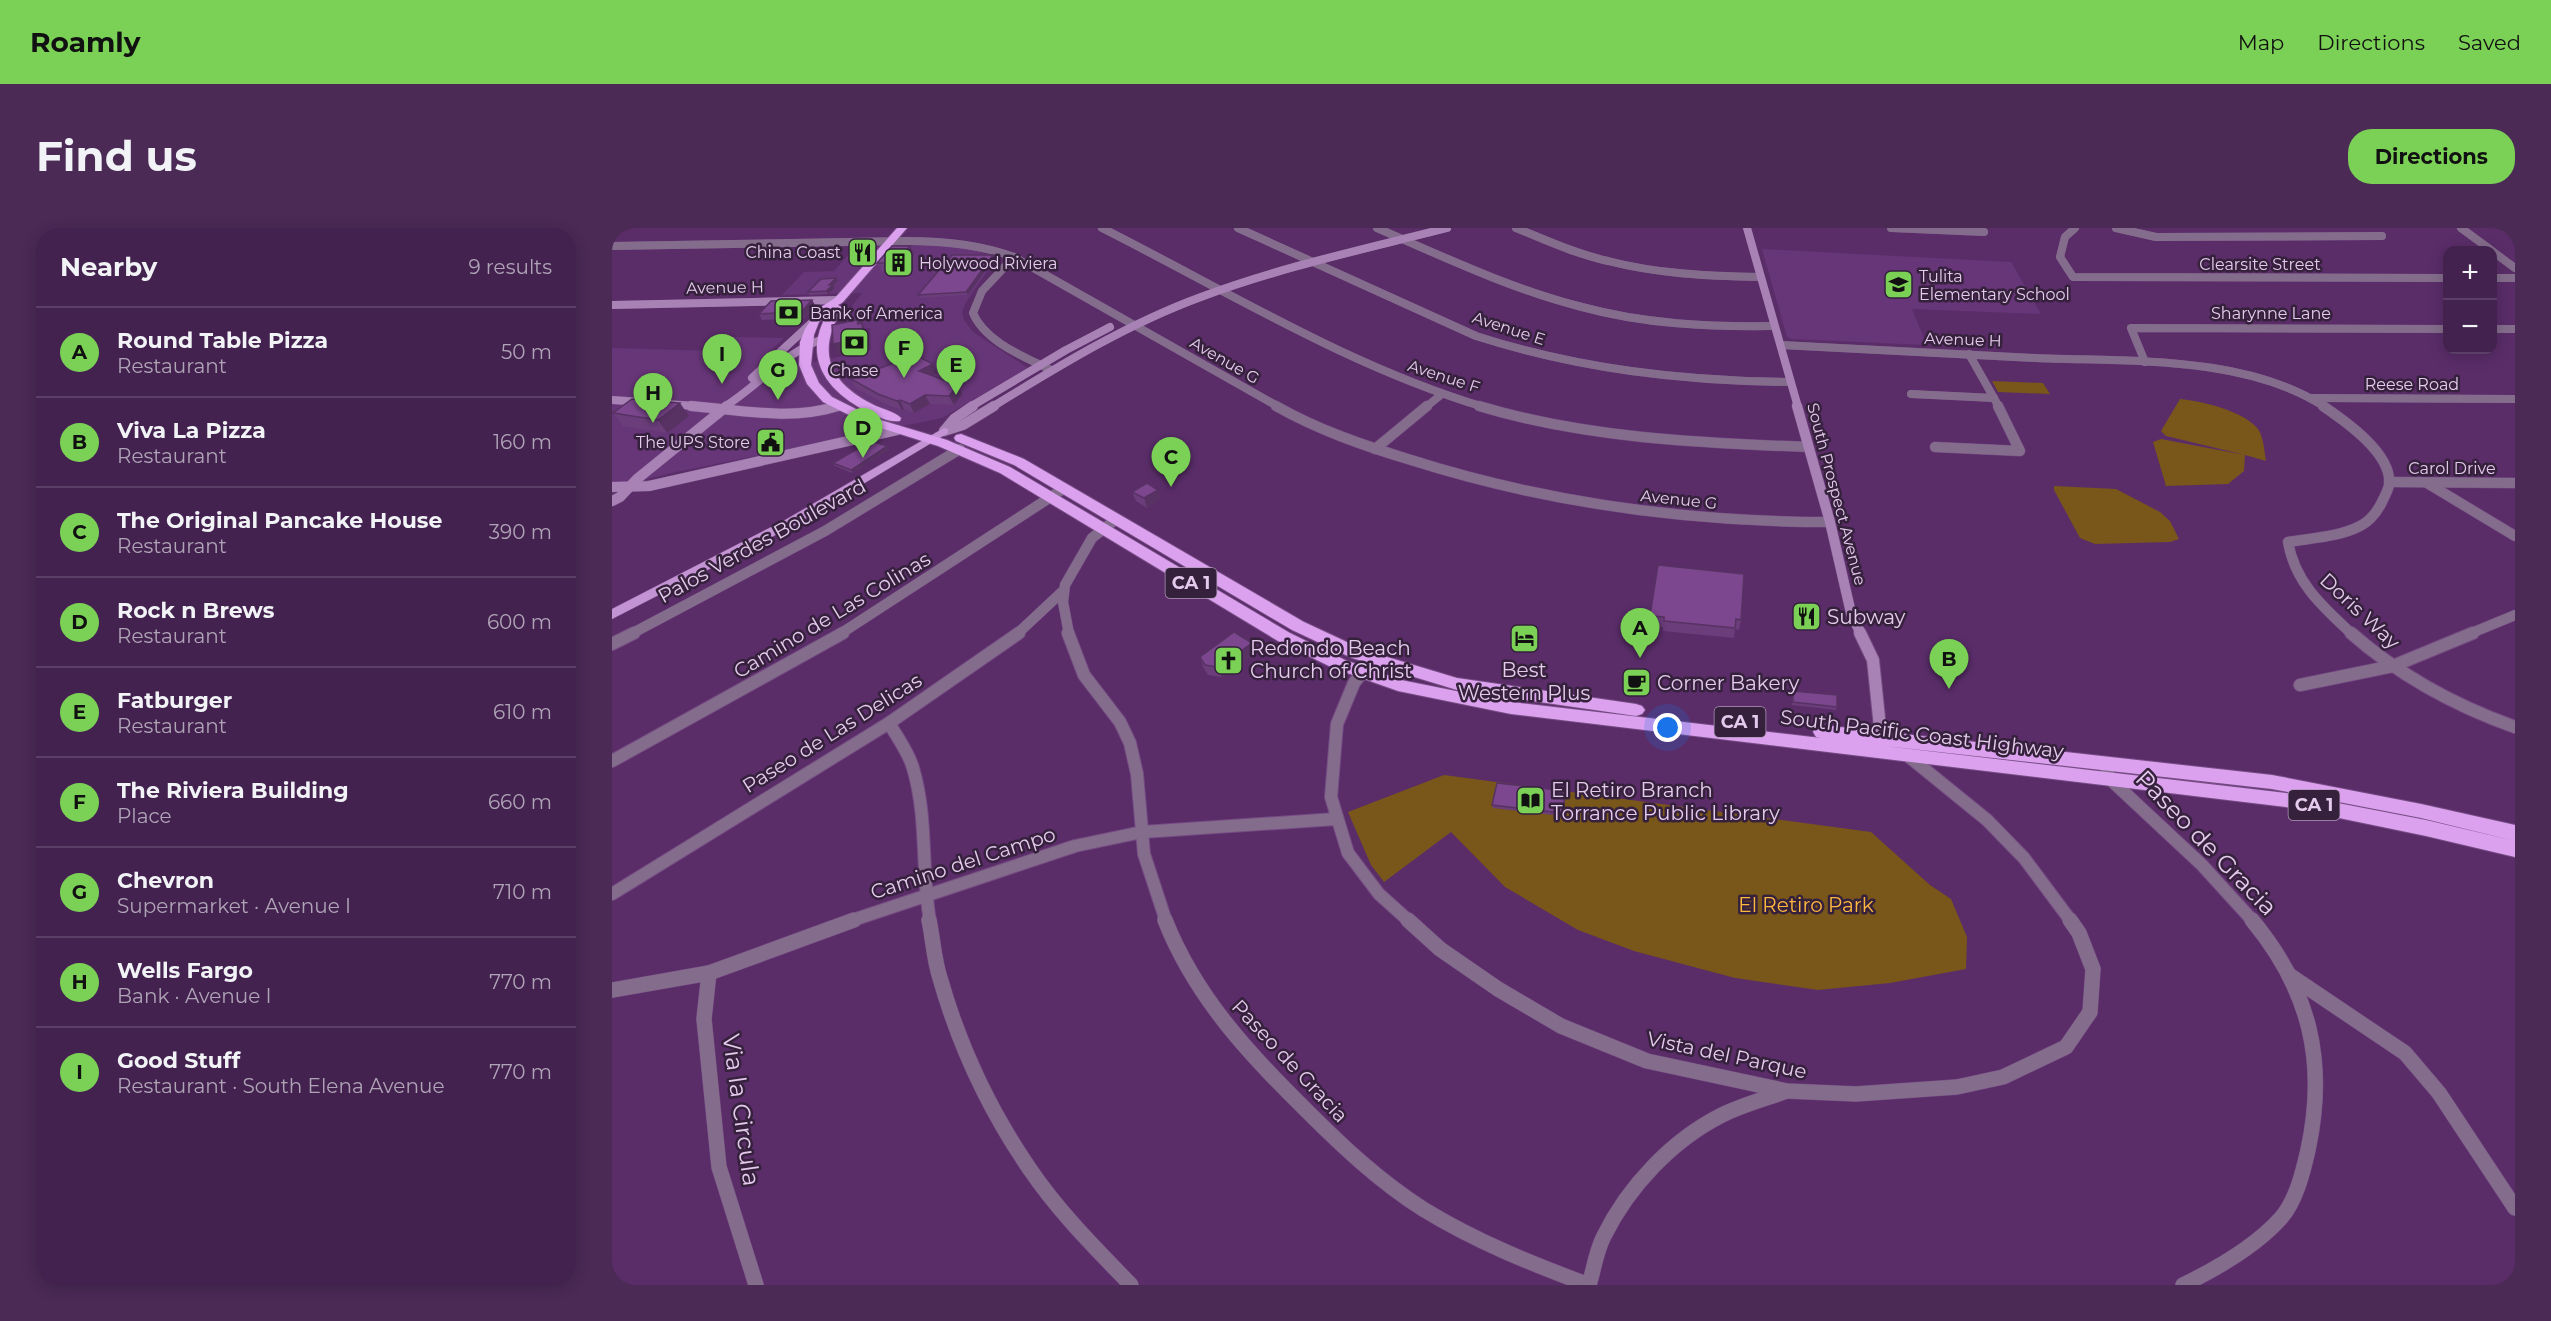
<!DOCTYPE html>
<html lang="en">
<head>
<meta charset="utf-8">
<style>
  :root { --surface:#44224f; --page:#4b2a56; --text:#f1f3f6; --muted:#afa4b7; --line:#5c3f66; --accent:#7bd155 }
  body { margin:0; font-family:Montserrat,sans-serif; background:var(--page); color:var(--text) }
  .controls { position:absolute; right:18px; top:18px; display:grid; overflow:hidden; border-radius:12px; box-shadow:0 3px 15px #0003 }
  .controls button { width:54px; height:54px; display:grid; place-items:center; padding:0; border:0; border-bottom:2px solid var(--line); background:var(--surface); color:var(--text); font:30px sans-serif }
  .you { position:absolute; left:1056px; top:500px; width:21px; height:21px; margin:-15px; border:4px solid #fff; border-radius:50%; background:#1a73e8; box-shadow:0 0 0 9px #1a73e833 }
  .badge { display:grid; place-items:center; width:39px; height:39px; border-radius:50%; background:var(--accent); color:#111; font-size:20px; font-weight:700 }
  .pin { position:absolute; translate:-50% -50px; filter:drop-shadow(0 2px 3px #0008) }
  .pin::after { content:''; position:absolute; top:32px; width:21px; height:18px; background:inherit; clip-path:polygon(0 0,100% 0,50% 100%) }
  .list { margin:0; padding:0; list-style:none }
  h2 { display:flex; justify-content:space-between; align-items:center; height:78px; margin:0; padding:0 24px; font-size:26px }
  h2 small { font-size:20px; font-weight:400; color:var(--muted) }
  .list li { display:grid; grid-template-columns:39px 1fr auto; gap:18px; align-items:center; box-sizing:border-box; height:90px; padding:0 24px; border-top:2px solid var(--line) }
  .list b { display:block; font-size:22px; white-space:nowrap }
  .list p { margin:0; font-size:20px; white-space:nowrap; color:var(--muted) }
  .list em { font-size:20px; font-style:normal; color:var(--muted) }
  .map { position:relative; flex:none; width:1903px; height:1057px; overflow:hidden; border-radius:24px }
  header { display:flex; align-items:center; gap:36px; box-sizing:border-box; height:84px; padding:0 30px; background:var(--accent); color:#111 }
  header strong { font-size:28px }
  nav { display:flex; gap:33px; margin-inline-start:auto; font-size:21px }
  .intro { display:flex; align-items:center; justify-content:space-between; box-sizing:border-box; height:144px; padding:0 36px }
  h1 { margin:0; font-size:42px }
  .button { padding:15px 27px; border-radius:24px; background:var(--accent); color:#111; font-size:21px; font-weight:700 }
  main { display:flex; gap:36px; padding:0 36px }
  aside { flex:1; background:var(--surface); border-radius:24px; box-shadow:0 3px 15px #0003 }
  .map>svg:first-child { display:block }
</style>
</head>
<body>
<header>
<strong>Roamly</strong>
<nav><a>Map</a><a>Directions</a><a>Saved</a></nav>
</header>
<div class="intro"><h1>Find us</h1><a class="button">Directions</a></div>
<main>
<aside>
<h2>Nearby<small>9 results</small></h2>
<ul class="list">
<li><span class="badge">A</span><div><b>Round Table Pizza</b><p>Restaurant</p></div><em>50 m</em></li>
<li><span class="badge">B</span><div><b>Viva La Pizza</b><p>Restaurant</p></div><em>160 m</em></li>
<li><span class="badge">C</span><div><b>The Original Pancake House</b><p>Restaurant</p></div><em>390 m</em></li>
<li><span class="badge">D</span><div><b>Rock n Brews</b><p>Restaurant</p></div><em>600 m</em></li>
<li><span class="badge">E</span><div><b>Fatburger</b><p>Restaurant</p></div><em>610 m</em></li>
<li><span class="badge">F</span><div><b>The Riviera Building</b><p>Place</p></div><em>660 m</em></li>
<li><span class="badge">G</span><div><b>Chevron</b><p>Supermarket · Avenue I</p></div><em>710 m</em></li>
<li><span class="badge">H</span><div><b>Wells Fargo</b><p>Bank · Avenue I</p></div><em>770 m</em></li>
<li><span class="badge">I</span><div><b>Good Stuff</b><p>Restaurant · South Elena Avenue</p></div><em>770 m</em></li>
</ul>
</aside>
<div class="map">
<svg width="1903" height="1057" viewBox="0 0 1903 1057">
  <rect width="100%" height="100%" fill="#5a2d69"/>
  <g fill="#673678">
    <path d="M327 17 353 20 385 29 354 74 350 84 352 92 361 104 416 140 330 190 64 244 14 256 0 264V120L105 123 121 109 172 110 147 133 179 139 259 122 258 100 228 105 234 86 250 65 170 67 192 44 222 43 243 19Z"/>
    <path d="M1150 21 1399 34 1429 86 1300 81 1315 117 1180 111 1175 109Z"/>
  </g>
  <g fill="#79561a">
    <path d="M1380 153 1431 155 1438 166 1386 164Z"/>
    <path d="M1568 171C1590 173 1632 183 1646 201 1652 210 1652 223 1654 233L1633 227 1632 243 1616 256 1554 258 1541 214 1549 211 1633 227 1554 208 1549 203Z"/>
    <path d="M1442 258 1504 261 1548 284 1558 293 1567 311 1558 314 1483 316 1468 310 1442 262Z"/>
    <path d="M832 547 1259 604 1318 657 1339 671 1355 709 1354 741 1278 755 1206 762 1123 750 1022 723 966 702 893 659 839 604 772 654 759 637 736 584Z"/>
  </g>
  <g fill="none" stroke-linecap="round" stroke-linejoin="round">
    <defs>
      <g id="street-far3">
        <path d="M490 0C615 63 738 139 872 179"/>
        <path d="M626 0 864 108C967 141 1070 153 1178 154"/>
        <path d="M765 0C832 29 899 61 970 79 1032 96 1097 99 1161 98"/>
        <path d="M904 0C934 12 964 26 996 33 1046 46 1097 48 1148 49"/>
        <path d="M1279 0 1372 4"/>
        <path d="M1463 0 1453 9 1448 29 1461 49 1836 50"/>
        <path d="M1504 0 1544 9 1770 8"/>
        <path d="M1849 0 1879 22"/>
        <path d="M0 18 294 13C331 13 367 16 402 29L667 179"/>
        <path d="M1880 23 1903 40"/>
        <path d="M402 29 370 63 361 85C373 114 413 129 439 142"/>
        <path d="M1880 50H1903"/>
        <path d="M1880 101H1903"/>
        <path d="M1169 117C1254 121 1339 125 1424 130 1517 134 1633 127 1713 179"/>
        <path d="M1357 126 1387 179"/>
        <path d="M1533 134 1519 100 1836 101"/>
        <path d="M1299 166 1382 170"/>
        <path d="M1700 170 1903 171"/>
        <path d="M814 179 830 166"/>
      </g>
      <g id="street-far2">
        <path d="M664 178C706 202 753 218 799 232 935 275 1076 294 1218 294"/>
        <path d="M867 178C973 210 1087 215 1196 219"/>
        <path d="M1711 178C1733 193 1781 226 1777 257 1776 263 1772 269 1770 274 1765 284 1758 293 1748 298 1727 309 1700 310 1676 314 1683 355 1711 379 1740 406"/>
        <path d="M1323 219 1408 223 1386 178"/>
        <path d="M763 221 815 178"/>
        <path d="M1777 254 1903 255"/>
        <path d="M1815 255 1903 308"/>
        <path d="M19 406 213 303 348 221"/>
        <path d="M228 406 451 261"/>
        <path d="M405 406 451 363"/>
        <path d="M457 406 451 374 453 357 480 310 503 292"/>
        <path d="M1857 406 1903 387"/>
      </g>
      <g id="street-far1">
        <path d="M456 405 472 447 508 494 518 515 525 546 532 626 554 693"/>
        <path d="M1739 405C1788 448 1841 477 1903 499"/>
        <path d="M0 416 22 405"/>
        <path d="M761 431 742 455 725 496 719 569 736 625 767 666 797 693"/>
        <path d="M1688 457 1781 438 1861 405"/>
        <path d="M277 495C285 509 297 525 301 540 316 590 309 643 318 693"/>
        <path d="M1295 527 1375 592 1412 630 1459 693"/>
        <path d="M0 533 231 405"/>
        <path d="M1492 536 1499 552 1590 637 1641 693"/>
        <path d="M0 666 277 495 407 405"/>
        <path d="M238 693 463 618 530 604 724 591"/>
      </g>
      <g id="street">
        <path d="M317 692C321 711 322 732 328 750 347 817 378 883 417 940 446 983 483 1020 519 1057"/>
        <path d="M553 692C583 768 636 825 693 881 730 918 767 953 811 981 863 1013 920 1036 977 1057"/>
        <path d="M796 692 828 721 886 761 949 798 1035 833 1175 863 1244 866 1345 859 1391 849 1454 819 1478 784 1481 741 1467 705 1458 692"/>
        <path d="M97 745 92 791 107 939 144 1057"/>
        <path d="M1677 747 1793 825 1827 865 1903 980"/>
        <path d="M0 762 97 745 242 692"/>
        <path d="M977 1057C982 1041 984 1023 992 1008 1016 959 1060 912 1110 887 1130 877 1153 871 1175 863"/>
        <path d="M1571 1057C1606 1040 1643 1019 1669 990 1684 973 1691 944 1696 922 1715 834 1698 762 1640 692"/>
      </g>
      <g id="secondary-far2">
        <path d="M1135 0 1186 179"/>
        <path d="M0 77 227 72"/>
        <path d="M140 150 205 90"/>
        <path d="M0 172 31 174"/>
        <path d="M55 176 97 179"/>
        <path d="M112 179C146 158 173 124 211 111"/>
        <path d="M222 179 226 178"/>
        <path d="M358 179 454 122 498 99"/>
        <path d="M380 179C447 138 515 96 589 69 669 39 753 21 835 0"/>
      </g>
      <g id="secondary-far1">
        <path d="M79 178C127 182 180 193 226 178"/>
        <path d="M1185 178 1218 294 1239 385 1249 406"/>
        <path d="M332 203 351 197 382 178"/>
        <path d="M332 203 342 191 361 178"/>
        <path d="M0 259 37 258 285 202"/>
        <path d="M0 273 8 269 25 251 115 178"/>
      </g>
      <path id="secondary" d="M1248 405 1261 432 1269 509 1277 515"/>
      <path id="primary" d="M332 200 336 201V205L181 298 0 391V381L173 292Z"/>
      <g id="highway">
        <path d="M285 0H295L231 74 226 77 231 80C204 123 216 153 260 176 269 181 282 183 289 190L288 193C277 195 262 187 252 182 211 160 190 126 217 83L207 94 202 107 199 137 207 155 220 169 262 190 335 212 398 239 678 405 733 432 789 452 899 474 1209 510 1204 509 1201 504 1204 499 1210 497 1660 547 1809 576 1903 597V613L1809 590 1660 561 1264 517 1674 565 1814 592 1903 613V629L1814 608 1674 579 899 486 786 463 721 440 666 413 388 245 326 218 253 195 211 174 195 156 187 137 188 114 193 101 206 81 223 70Z"/>
        <path d="M349 206 412 231 692 394 752 422 845 450 1024 476 1030 478 1033 482 1030 486 1024 488 845 462 740 430 680 402 402 237 344 213 342 210 344 207Z"/>
      </g>
    </defs>
    <use href="#street-far3" stroke="#764c83" stroke-width="8"/>
    <use href="#street-far2" stroke="#764c83" stroke-width="11"/>
    <use href="#street-far1" stroke="#764c83" stroke-width="14"/>
    <use href="#street" stroke="#764c83" stroke-width="16"/>
    <use href="#secondary-far2" stroke="#764c83" stroke-width="8"/>
    <use href="#secondary-far1" stroke="#764c83" stroke-width="11"/>
    <use href="#secondary" stroke="#764c83" stroke-width="14"/>
    <use href="#primary" stroke="#764c83" stroke-width="1"/>
    <use href="#highway" stroke="#764c83" stroke-width="2"/>
    <use href="#street-far3" stroke="#846d8c" stroke-width="8"/>
    <use href="#street-far2" stroke="#846d8c" stroke-width="10"/>
    <use href="#street-far1" stroke="#846d8c" stroke-width="12"/>
    <use href="#street" stroke="#846d8c" stroke-width="15"/>
    <use href="#secondary-far2" stroke="#a882b5" stroke-width="8"/>
    <use href="#secondary-far1" stroke="#a882b5" stroke-width="10"/>
    <use href="#secondary" stroke="#a882b5" stroke-width="12"/>
    <use href="#primary" fill="#c393d3" fill-rule="evenodd"/>
    <use href="#highway" fill="#dba1ef" fill-rule="evenodd"/>
  </g>
  <g fill="#6b3d7a">
    <path d="M302 26 288 43 270 44 265 35Z"/>
    <path d="M382 30 356 67 308 70 306 67Z"/>
    <path d="M226 53 221 57 223 60 216 66 198 67 196 64Z"/>
    <path d="M200 72 204 79 192 90 150 92 147 86Z"/>
    <path d="M325 145 320 148 346 157 350 166 342 177 318 176 302 185 292 181 290 182 271 175 244 160 239 151Z"/>
    <path d="M1 185 77 188 55 205 11 198Z"/>
    <path d="M277 222 240 245 223 238 221 235Z"/>
    <path d="M546 262 549 271 535 280 524 273 520 264Z"/>
    <path d="M1038 388 1129 392 1127 402 1123 401 1122 410 1051 403V399L1037 398Z"/>
    <path d="M640 415 643 425 610 449 596 447 591 439 588 429Z"/>
    <path d="M1181 463 1225 479 1224 482 1180 477Z"/>
    <path d="M954 563 950 588 881 580 880 577Z"/>
  </g>
  <g fill="#573263">
    <path d="M298 18 302 26 288 43 284 35Z"/>
    <path d="M381 27 382 30 356 67 354 64Z"/>
    <path d="M224 50 226 53 221 57 223 60 216 66 214 63 217 57Z"/>
    <path d="M200 72 204 79 192 90 189 84Z"/>
    <path d="M245 92 250 102V95L256 107 257 118 253 119 254 123 228 128 221 116Z"/>
    <path d="M321 136 325 145 311 152 307 143Z"/>
    <path d="M346 157 350 166 342 177 337 168Z"/>
    <path d="M313 167 318 176 302 185 298 176Z"/>
    <path d="M288 172 292 181 290 182 285 173Z"/>
    <path d="M68 175 77 188 55 205 46 192Z"/>
    <path d="M275 218 277 222 240 245 239 242Z"/>
    <path d="M546 262 549 271 535 280 532 270Z"/>
    <path d="M640 415 643 425 610 449 606 439Z"/>
  </g>
  <g fill="#7c478e" stroke="#573263" stroke-width="1.5">
    <path d="M280 18H298L284 35H265Z"/>
    <path d="M340 27H381L354 64 306 67Z"/>
    <path d="M224 50 217 57H221L214 63 196 64 209 51Z"/>
    <path d="M200 72 189 84 147 86 159 73Z"/>
    <path d="M245 92 246 96 250 95 251 106 247 107V111L221 116 220 97Z"/>
    <path d="M303 127 321 136 307 143 346 157 337 168 313 167 298 176 288 172 285 173 266 166 239 151Z"/>
    <path d="M20 171 68 175 46 192 1 185Z"/>
    <path d="M259 213 275 218 239 242 221 235Z"/>
    <path d="M535 255 546 262 532 270 520 264Z"/>
    <path d="M1046 337 1132 346 1129 392 1124 391 1123 400 1052 393V389L1038 388Z"/>
    <path d="M622 404 640 415 606 439 593 437 588 429Z"/>
    <path d="M1181 463 1225 467V479L1181 474Z"/>
    <path d="M885 555 954 563 950 585 880 577Z"/>
  </g>
  <defs>
    <symbol id="restaurant-square" viewBox="-11 -11 22 22"><rect x="-9" y="-9" width="18" height="18" rx="4" fill="#7bd155" stroke="#35213c"/><path d="M-5-6h1v4h1v-4h1v4h1v-4h1v5L-1.5 .5V6h-2V.5L-5-1ZM5-6V6H3V1.5H1.5Q1.5-4 5-6Z" fill="#111"/></symbol>
    <symbol id="building-square" viewBox="-11 -11 22 22"><rect x="-9" y="-9" width="18" height="18" rx="4" fill="#7bd155" stroke="#35213c"/><path d="M-4-6H4V6H1V3H-1V6H-4ZM-2.5-4.3h1.7v1.8h-1.7ZM.8-4.3h1.7v1.8H.8ZM-2.5-1h1.7V.8h-1.7ZM.8-1h1.7V.8H.8Z" fill="#111"/></symbol>
    <symbol id="school-square" viewBox="-11 -11 22 22"><rect x="-9" y="-9" width="18" height="18" rx="4" fill="#7bd155" stroke="#35213c"/><path d="M0-5L7-2L0 1L-7-2ZM-4 1L0 2.5L4 1V4Q0 6-4 4Z" fill="#111"/></symbol>
    <symbol id="bank-square" viewBox="-11 -11 22 22"><rect x="-9" y="-9" width="18" height="18" rx="4" fill="#7bd155" stroke="#35213c"/><path d="M-6-4H6V4H-6ZM0-2.3a2.3 2.3 0 1 0 0 4.6a2.3 2.3 0 1 0 0-4.6Z" fill="#111"/></symbol>
    <symbol id="civic-square" viewBox="-11 -11 22 22"><rect x="-9" y="-9" width="18" height="18" rx="4" fill="#7bd155" stroke="#35213c"/><path d="M-.6-6.5H3V-4.5H.6V-3L4-1V1h2V6H-6V1h2V-1L-.6-3ZM-1.2 2.5V6h2.4V2.5Z" fill="#111"/></symbol>
    <symbol id="hotel-square" viewBox="-11 -11 22 22"><rect x="-9" y="-9" width="18" height="18" rx="4" fill="#7bd155" stroke="#35213c"/><path d="M-6-4.5h1.5V1H6V5H4.5V3h-9V5H-6ZM-4 0a1.8 1.8 0 1 1 3.6 0ZM.5 0V-2.5h3Q6-2.5 6 0Z" fill="#111"/></symbol>
    <symbol id="church-square" viewBox="-11 -11 22 22"><rect x="-9" y="-9" width="18" height="18" rx="4" fill="#7bd155" stroke="#35213c"/><path d="M-1.2-6h2.4v3.5h3.3v2.4h-3.3V6h-2.4V-.1h-3.3v-2.4h3.3Z" fill="#111"/></symbol>
    <symbol id="cafe-square" viewBox="-11 -11 22 22"><rect x="-9" y="-9" width="18" height="18" rx="4" fill="#7bd155" stroke="#35213c"/><path d="M-5.5-4.5H6V0H3Q3 3.5 0 3.5H-2.5Q-5.5 3.5-5.5 0ZM3-3.2v2h1.7v-2ZM-6 4.5H4V6H-6Z" fill="#111"/></symbol>
    <symbol id="library-square" viewBox="-11 -11 22 22"><rect x="-9" y="-9" width="18" height="18" rx="4" fill="#7bd155" stroke="#35213c"/><path d="M-6-4Q-3-5.5-.7-3.5V5Q-3 3-6 4ZM6-4Q3-5.5 .7-3.5V5Q3 3 6 4Z" fill="#111"/></symbol>
  </defs>
  <g fill-rule="evenodd">
    <use href="#restaurant-square" x="234" y="8" width="33" height="33"/>
    <use href="#building-square" x="270" y="18" width="33" height="33"/>
    <use href="#school-square" x="1270" y="40" width="33" height="33"/>
    <use href="#bank-square" x="160" y="68" width="33" height="33"/>
    <use href="#bank-square" x="226" y="98" width="33" height="33"/>
    <use href="#civic-square" x="142" y="198" width="33" height="33"/>
    <use href="#restaurant-square" x="1178" y="372" width="33" height="33"/>
    <use href="#hotel-square" x="896" y="394" width="33" height="33"/>
    <use href="#church-square" x="600" y="416" width="33" height="33"/>
    <use href="#cafe-square" x="1008" y="438" width="33" height="33"/>
    <use href="#library-square" x="902" y="556" width="33" height="33"/>
  </g>
  <g text-anchor="middle" stroke-width="5" stroke-linejoin="round" paint-order="stroke">
    <g font-size="16" fill="#e4caed" stroke="#35213c" text-anchor="start">
      <text x="229" y="30" text-anchor="end">China Coast</text>
      <text x="307" y="41">Holywood Riviera</text>
      <text x="1307" y="54">Tulita<tspan x="1307" dy="18">Elementary School</tspan></text>
      <text x="198" y="91">Bank of America</text>
      <text x="242" y="148" text-anchor="middle">Chase</text>
      <text x="138" y="220" text-anchor="end">The UPS Store</text>
    </g>
    <g font-size="16" fill="#e4caed" stroke="#35213c">
      <text x="1648" y="42">Clearsite Street</text>
      <text transform="translate(113 59) rotate(-1)" y="6">Avenue H</text>
      <text x="1659" y="91">Sharynne Lane</text>
      <text transform="translate(897 100) rotate(18)" y="6">Avenue E</text>
      <text transform="translate(1351 111) rotate(2)" y="6">Avenue H</text>
      <text transform="translate(613 132) rotate(30)" y="6">Avenue G</text>
      <text transform="translate(832 148) rotate(18)" y="6">Avenue F</text>
      <text x="1800" y="162">Reese Road</text>
      <text x="1840" y="246">Carol Drive</text>
      <text transform="translate(1225 266) rotate(75)" y="6">South Prospect Avenue</text>
      <text transform="translate(1067 271) rotate(6)" y="6">Avenue G</text>
    </g>
    <g fill="#35213c" stroke="#b097b8" stroke-width="1.5">
      <rect x="553.5" y="340" width="51" height="30" rx="4.5"/>
      <rect x="1102.5" y="479" width="51" height="30" rx="4.5"/>
      <rect x="1676.5" y="562" width="51" height="30" rx="4.5"/>
    </g>
    <g font-size="18" font-weight="bold" fill="#e4caed">
      <text x="579" y="361">CA 1</text>
      <text x="1128" y="500">CA 1</text>
      <text x="1702" y="583">CA 1</text>
    </g>
    <g font-size="20" fill="#e4caed" stroke="#35213c">
      <text transform="translate(150 313) rotate(-29)" y="7">Palos Verdes Boulevard</text>
      <text transform="translate(1748 383) rotate(43)" y="7">Doris Way</text>
      <text transform="translate(220 387) rotate(-31)" y="7">Camino de Las Colinas</text>
      <text transform="translate(220 505) rotate(-32)" y="7">Paseo de Las Delicas</text>
      <text transform="translate(1310 506) rotate(7)" y="7">South Pacific Coast Highway</text>
      <text transform="translate(351 635) rotate(-18)" y="7">Camino del Campo</text>
      <text transform="translate(1115 827) rotate(12)" y="7">Vista del Parque</text>
      <text transform="translate(678 833) rotate(47)" y="7">Paseo de Gracia</text>
    </g>
    <g font-size="20" fill="#e4caed" stroke="#35213c" text-anchor="start">
      <text x="1215" y="396">Subway</text>
      <text x="638" y="427">Redondo Beach<tspan x="638" dy="23">Church of Christ</tspan></text>
      <text x="912" y="449" text-anchor="middle">Best<tspan x="912" dy="23">Western Plus</tspan></text>
      <text x="1045" y="462">Corner Bakery</text>
      <text x="939" y="569">El Retiro Branch<tspan x="939" dy="23">Torrance Public Library</tspan></text>
    </g>
    <g font-size="20" fill="#feb83d" stroke="#35213c">
      <text x="1194" y="684">El Retiro Park</text>
    </g>
    <g font-size="24" fill="#e4caed" stroke="#35213c">
      <text transform="translate(1594 615) rotate(46)" y="8">Paseo de Gracia</text>
      <text transform="translate(129 882) rotate(82)" y="8">Via la Circula</text>
    </g>
  </g>
</svg>
<div class="controls">
<button>+</button>
<button>−</button>
</div>
<div class="you"></div>
<div class="pin badge" style="left:1028px;top:430px">A</div>
<div class="pin badge" style="left:1337px;top:461px">B</div>
<div class="pin badge" style="left:559px;top:259px">C</div>
<div class="pin badge" style="left:251px;top:230px">D</div>
<div class="pin badge" style="left:344px;top:167px">E</div>
<div class="pin badge" style="left:292px;top:150px">F</div>
<div class="pin badge" style="left:166px;top:172px">G</div>
<div class="pin badge" style="left:41px;top:195px">H</div>
<div class="pin badge" style="left:110px;top:156px">I</div>
</div>
</main>
</body>
</html>
